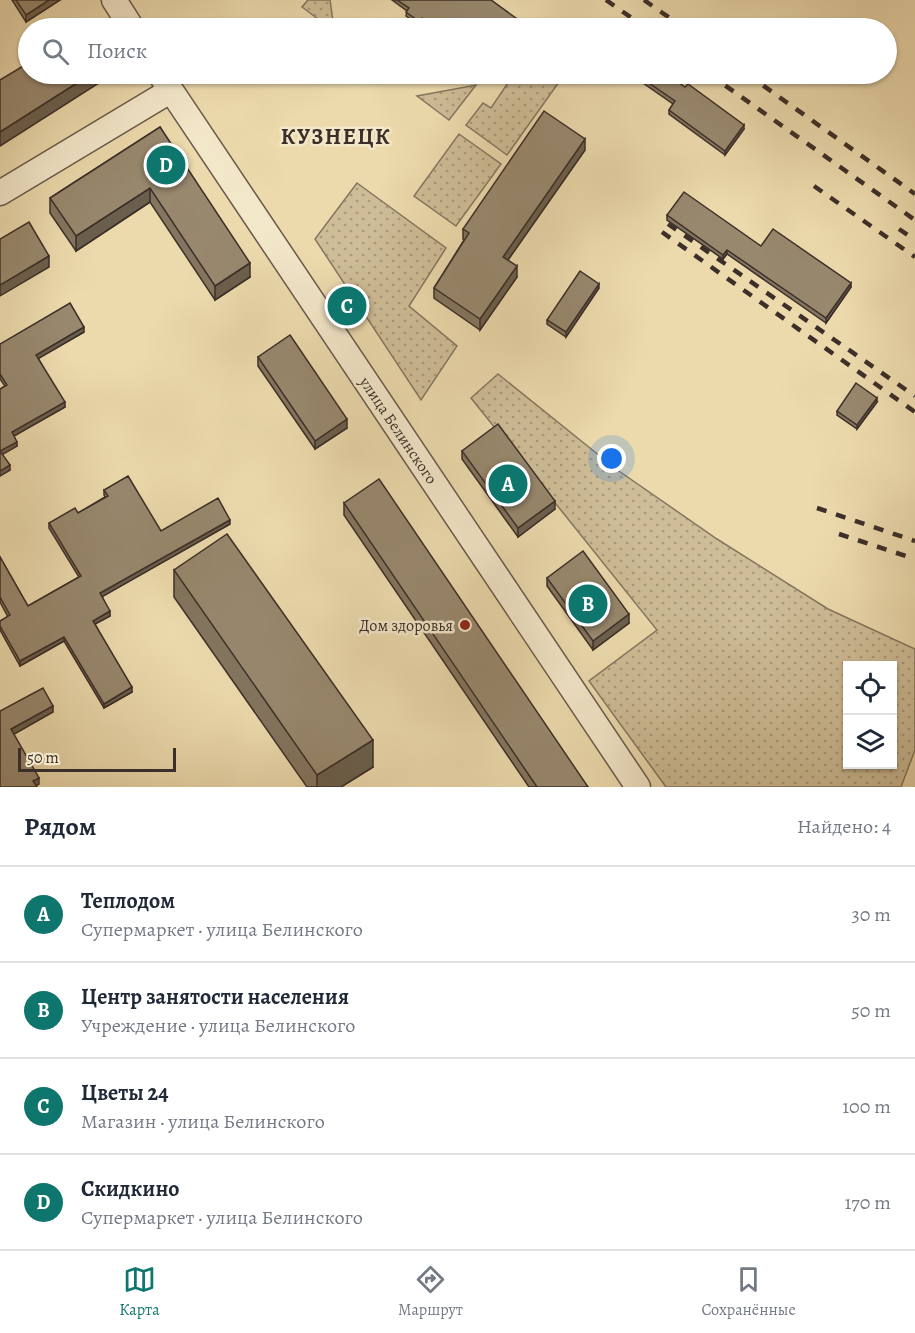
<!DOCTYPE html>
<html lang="ru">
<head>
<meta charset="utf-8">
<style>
  :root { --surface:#fff; --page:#f6f6f7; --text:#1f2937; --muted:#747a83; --line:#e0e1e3; --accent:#0f766e }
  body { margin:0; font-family:Alegreya,serif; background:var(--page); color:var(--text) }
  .controls { position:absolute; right:18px; bottom:18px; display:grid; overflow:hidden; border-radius:0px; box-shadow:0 2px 4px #0004 }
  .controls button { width:54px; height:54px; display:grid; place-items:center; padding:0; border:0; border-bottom:2px solid var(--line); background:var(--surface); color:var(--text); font:30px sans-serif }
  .scale { position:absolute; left:18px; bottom:15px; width:158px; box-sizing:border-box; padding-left:6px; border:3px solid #3c2f29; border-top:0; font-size:16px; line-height:21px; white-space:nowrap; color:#3c2f29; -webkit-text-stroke:4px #f3e7ca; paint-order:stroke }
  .you { position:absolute; left:612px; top:459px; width:21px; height:21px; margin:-15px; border:4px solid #fff; border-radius:50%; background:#1a73e8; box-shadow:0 0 0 9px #1a73e833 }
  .badge { display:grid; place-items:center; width:39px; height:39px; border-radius:50%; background:var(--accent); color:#fff; font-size:20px; font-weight:700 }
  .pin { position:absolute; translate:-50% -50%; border:3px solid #fff; box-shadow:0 2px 6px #0006 }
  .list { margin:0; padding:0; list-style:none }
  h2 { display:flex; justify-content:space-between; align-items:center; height:78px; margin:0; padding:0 24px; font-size:26px }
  h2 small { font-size:20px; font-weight:400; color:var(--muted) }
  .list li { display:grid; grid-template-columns:39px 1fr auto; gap:18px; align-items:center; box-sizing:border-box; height:96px; padding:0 24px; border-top:2px solid var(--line) }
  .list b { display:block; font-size:22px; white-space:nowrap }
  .list p { margin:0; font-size:20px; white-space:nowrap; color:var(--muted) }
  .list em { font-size:20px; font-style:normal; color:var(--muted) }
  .icon { flex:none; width:33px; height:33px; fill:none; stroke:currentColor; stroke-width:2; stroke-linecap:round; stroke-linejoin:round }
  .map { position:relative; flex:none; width:915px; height:787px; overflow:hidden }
  .search { position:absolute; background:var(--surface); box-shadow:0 2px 4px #0004; left:18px; right:18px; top:18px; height:66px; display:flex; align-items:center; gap:15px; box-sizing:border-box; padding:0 21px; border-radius:33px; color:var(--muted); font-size:22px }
  .sheet { height:462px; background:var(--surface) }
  nav { display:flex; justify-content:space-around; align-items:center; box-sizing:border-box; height:84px; border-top:2px solid var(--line); background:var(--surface); font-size:16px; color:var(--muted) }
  nav a { display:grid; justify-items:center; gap:3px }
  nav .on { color:var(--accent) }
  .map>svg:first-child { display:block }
</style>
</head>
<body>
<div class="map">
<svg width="915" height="787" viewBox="0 0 915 787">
  <defs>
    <pattern id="green-dots" width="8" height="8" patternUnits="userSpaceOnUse" patternTransform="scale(1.5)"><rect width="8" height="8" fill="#cebd97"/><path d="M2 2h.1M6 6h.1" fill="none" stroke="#a89a7b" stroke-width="1.8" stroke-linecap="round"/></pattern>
  </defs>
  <rect width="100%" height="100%" fill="#ecdaad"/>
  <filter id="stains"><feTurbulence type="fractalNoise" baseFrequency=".00333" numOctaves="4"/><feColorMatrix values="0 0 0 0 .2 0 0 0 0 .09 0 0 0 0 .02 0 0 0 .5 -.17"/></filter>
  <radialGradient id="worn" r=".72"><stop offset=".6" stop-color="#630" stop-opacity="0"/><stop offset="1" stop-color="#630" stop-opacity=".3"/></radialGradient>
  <g fill="url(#green-dots)" stroke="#857660" stroke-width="1.5" fill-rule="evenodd">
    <path d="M308 0H330L334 28H330L302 7Z"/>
    <path d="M514 74 564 75 507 155 466 125 483 103 491 108Z"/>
    <path d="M476 85 449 120 417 96Z"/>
    <path d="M459 134 501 164 456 226 414 196Z"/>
    <path d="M357 183 446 248 409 306 457 346 421 400 315 239Z"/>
    <path d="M498 374 616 469 717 539 828 609 915 649V750L901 787H666L589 681 657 630 471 398ZM848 666H892V764H848Z"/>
  </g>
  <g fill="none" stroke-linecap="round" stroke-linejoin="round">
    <defs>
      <g id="minor">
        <path d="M114 0 132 28"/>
        <path d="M160 74 638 787"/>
        <path d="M0 193 170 91"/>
      </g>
    </defs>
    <use href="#minor" stroke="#685a4a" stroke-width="27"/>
    <use href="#minor" stroke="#f3e7ca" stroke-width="24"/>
    <g stroke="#3c2f29" stroke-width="4.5" stroke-dasharray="10 10" stroke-linecap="butt">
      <path d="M606 0 646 28"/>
      <path d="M644 0 684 28"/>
      <path d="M709 74 915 220"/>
      <path d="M747 74 915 194"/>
      <path d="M814 186 915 257"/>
      <path d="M668 224 915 396"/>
      <path d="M899 229 915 240"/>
      <path d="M662 232 915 412"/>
      <path d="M817 508 915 541"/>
      <path d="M839 534 915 559"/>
    </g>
  </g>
  <g fill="#83755f" stroke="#3c2f29" stroke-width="1.5">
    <path d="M12 0H60L26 22Z"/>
    <path d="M392 0H491L520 25 517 28H431L422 22 420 26 406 16 407 11Z"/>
    <path d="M630 74H666L744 129 725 155 669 114V110L673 104Z"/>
    <path d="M160 127 250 277 215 300 150 202 76 251 50 213V198Z"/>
    <path d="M585 150 508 260 517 277 480 330 434 298V288L464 240 463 239V229Z"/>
    <path d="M667 215 761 246 851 287 826 323 727 254 723 259 667 220Z"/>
    <path d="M599 288 566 337 547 324V320Z"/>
    <path d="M84 332 38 358 65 407 14 436 17 446 2 454 10 470 0 476V389L5 386 0 379V344Z"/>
    <path d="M258 357 347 428 315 449 258 366Z"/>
    <path d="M877 402 857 429 837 415V411Z"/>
    <path d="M462 451 555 509 518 537 462 459Z"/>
    <path d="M104 490 161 531 230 524 102 596 110 616 95 624 132 692 104 708 64 641 20 666 0 630V621L8 617 0 602V557L28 606 79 577 49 528V523L78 513 105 497 104 495Z"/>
    <path d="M344 503 588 787H529L344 515Z"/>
    <path d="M174 570 373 767 341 787H307L174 597Z"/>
    <path d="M547 578 629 623 593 650 547 586Z"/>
  </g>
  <g fill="#6a5f4d" stroke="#3c2f29" stroke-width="1.5">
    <path d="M49 0H60L26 22V15Z"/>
    <path d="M520 21V25L517 28H514Z"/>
    <path d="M91 74H113L0 146V132Z"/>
    <path d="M744 125V129L725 155V151Z"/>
    <path d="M585 139V150L503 267V257Z"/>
    <path d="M150 188V202L76 251V236Z"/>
    <path d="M727 250V254L723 259V255Z"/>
    <path d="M49 256V267L0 296V285Z"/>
    <path d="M250 263V277L215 300V286Z"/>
    <path d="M517 266V277L480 330V319Z"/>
    <path d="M851 283V287L826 323V318Z"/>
    <path d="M599 284V288L566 337V332Z"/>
    <path d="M84 327V332L36 360V355Z"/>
    <path d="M877 398V402L857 429V425Z"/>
    <path d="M65 402V407L12 437V432Z"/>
    <path d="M347 419V428L315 449V441Z"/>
    <path d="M17 442V446L0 456V451Z"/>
    <path d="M10 465V470L0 476V471Z"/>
    <path d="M555 501V509L518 537V528Z"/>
    <path d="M230 520V524L100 598V593Z"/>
    <path d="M110 611V616L93 625V621Z"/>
    <path d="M629 614V623L593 650V641Z"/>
    <path d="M64 637V641L20 666V661Z"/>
    <path d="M132 687V692L104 708V704Z"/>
    <path d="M53 706V712L11 736V729Z"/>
    <path d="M373 740V767L341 787H317V775Z"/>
    <path d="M39 778V784L34 787 33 781Z"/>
  </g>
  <g fill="#98886e" stroke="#3c2f29" stroke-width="1.5">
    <path d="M16 0H49L26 15Z"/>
    <path d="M397 0H491L520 21 514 28H437L422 18 420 22 406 12 409 8Z"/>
    <path d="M97 23 101 28H89Z"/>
    <path d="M28 63V74H91L0 132V80Z"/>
    <path d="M636 74H666L685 87 688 84 744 125 725 151 669 110 675 101Z"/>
    <path d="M544 111 585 139 503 257 517 266 480 319 434 288 469 233 463 229Z"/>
    <path d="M160 127 250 263 215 286 150 188 76 236 50 198Z"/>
    <path d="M684 192 761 246 773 229 851 283 826 318 727 250 723 255 667 215Z"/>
    <path d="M29 222 49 256 0 285V239Z"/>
    <path d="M580 271 599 284 566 332 547 320Z"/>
    <path d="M70 303 84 327 36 355 65 402 12 432 17 442 0 451V389L7 385 0 374V344Z"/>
    <path d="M290 335 347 419 315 441 258 357Z"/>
    <path d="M856 383 877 398 857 425 837 411Z"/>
    <path d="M498 424 555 501 518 528 462 451Z"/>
    <path d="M0 451 10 465 0 471Z"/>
    <path d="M128 476 161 531 218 498 230 520 100 593 110 611 93 621 132 687 104 704 64 637 20 661 0 626V621L10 615 0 597V557L28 606 81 576 49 523 75 508 78 513 108 496 104 490Z"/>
    <path d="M379 479 588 787H537L344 503Z"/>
    <path d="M227 534 373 740 317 775 174 570Z"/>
    <path d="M583 551 629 614 593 641 547 578Z"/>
    <path d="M43 688 53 706 11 729 39 778 33 781 37 787H0V711Z"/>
  </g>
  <circle fill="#8f2418" stroke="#f3e7ca" stroke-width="2" cx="465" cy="625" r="6"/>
  <g text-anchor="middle" stroke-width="5" stroke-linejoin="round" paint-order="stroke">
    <g font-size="16" fill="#3c2f29" stroke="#f3e7ca">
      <text transform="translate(399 430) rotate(56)" y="6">улица Белинского</text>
    </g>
    <g font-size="16" fill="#3c2f29" stroke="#f3e7ca" text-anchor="end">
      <text x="453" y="631">Дом здоровья</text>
    </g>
    <g font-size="22" font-weight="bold" letter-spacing="1.5" fill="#3c2f29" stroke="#f3e7ca">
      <text x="336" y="144">КУЗНЕЦК</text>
    </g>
  </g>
  <rect width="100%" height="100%" filter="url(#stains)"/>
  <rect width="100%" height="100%" fill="url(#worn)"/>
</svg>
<div class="controls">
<button><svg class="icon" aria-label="locate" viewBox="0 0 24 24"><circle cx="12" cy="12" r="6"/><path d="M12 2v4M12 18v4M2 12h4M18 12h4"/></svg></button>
<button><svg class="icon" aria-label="layers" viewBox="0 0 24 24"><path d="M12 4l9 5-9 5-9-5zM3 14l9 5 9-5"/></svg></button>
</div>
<div class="scale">50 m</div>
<div class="you"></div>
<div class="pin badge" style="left:508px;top:484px">A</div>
<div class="pin badge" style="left:588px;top:604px">B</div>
<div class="pin badge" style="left:347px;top:306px">C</div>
<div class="pin badge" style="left:166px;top:165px">D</div>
<div class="search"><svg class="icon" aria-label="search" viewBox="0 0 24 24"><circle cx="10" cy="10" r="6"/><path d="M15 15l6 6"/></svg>Поиск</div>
</div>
<section class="sheet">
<h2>Рядом<small>Найдено: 4</small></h2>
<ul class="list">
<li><span class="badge">A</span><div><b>Теплодом</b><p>Супермаркет · улица Белинского</p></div><em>30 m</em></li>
<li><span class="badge">B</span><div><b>Центр занятости населения</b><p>Учреждение · улица Белинского</p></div><em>50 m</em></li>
<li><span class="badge">C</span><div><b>Цветы 24</b><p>Магазин · улица Белинского</p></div><em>100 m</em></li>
<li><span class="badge">D</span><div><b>Скидкино</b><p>Супермаркет · улица Белинского</p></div><em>170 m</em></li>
</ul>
</section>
<nav>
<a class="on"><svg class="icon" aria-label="map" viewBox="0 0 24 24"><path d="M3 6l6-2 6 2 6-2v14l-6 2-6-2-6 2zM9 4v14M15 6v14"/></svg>Карта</a>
<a><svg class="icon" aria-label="directions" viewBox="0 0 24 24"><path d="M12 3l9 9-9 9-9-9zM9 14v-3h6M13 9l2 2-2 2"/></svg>Маршрут</a>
<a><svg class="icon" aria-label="saved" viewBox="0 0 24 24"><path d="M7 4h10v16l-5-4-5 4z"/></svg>Сохранённые</a>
</nav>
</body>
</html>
